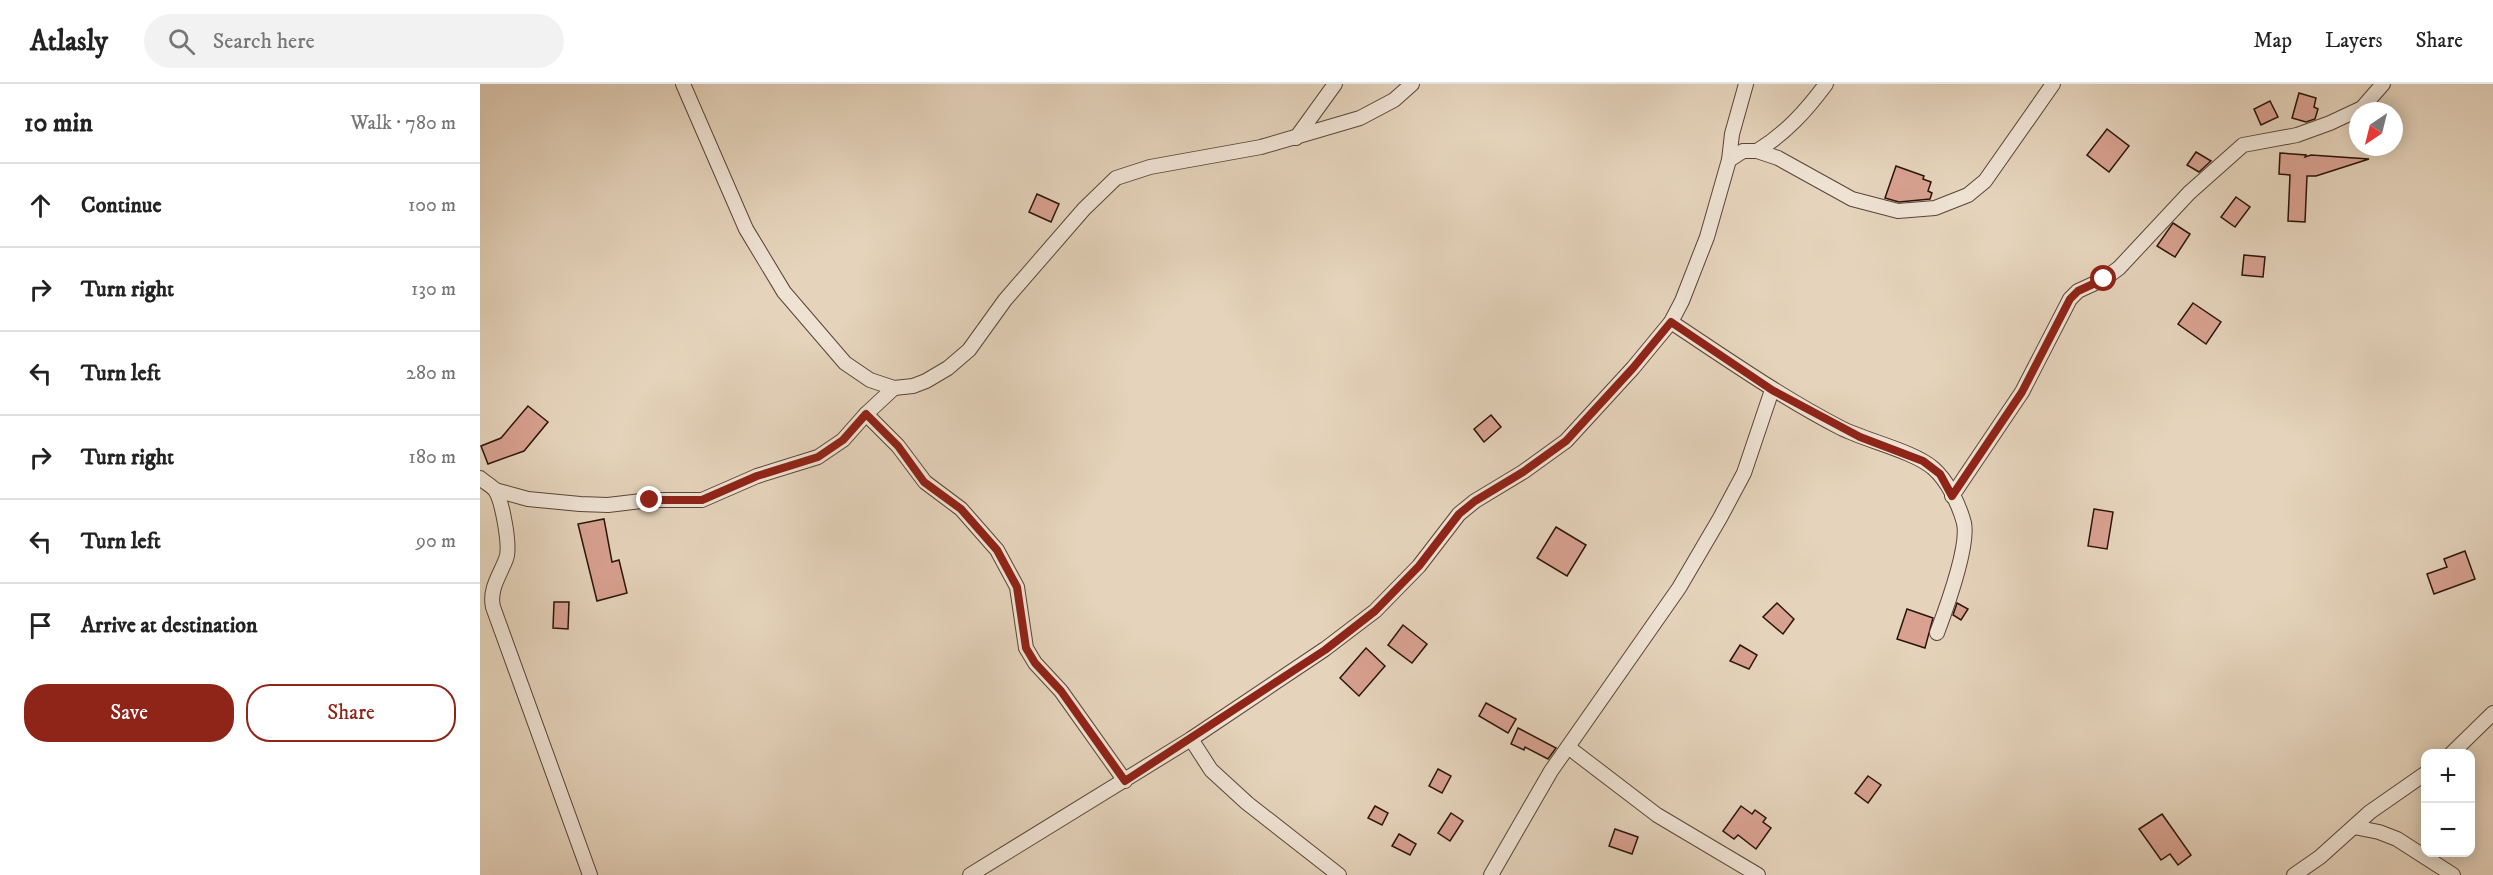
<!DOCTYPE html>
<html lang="en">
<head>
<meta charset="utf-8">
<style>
  :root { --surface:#fff; --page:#f2f2f2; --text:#222; --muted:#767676; --line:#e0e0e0; --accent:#8f2418 }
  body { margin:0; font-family:"IM FELL DW Pica",serif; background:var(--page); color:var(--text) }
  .controls { position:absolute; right:18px; bottom:18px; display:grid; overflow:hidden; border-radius:12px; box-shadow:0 3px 15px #0003 }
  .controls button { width:54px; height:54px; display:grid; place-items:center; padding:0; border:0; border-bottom:2px solid var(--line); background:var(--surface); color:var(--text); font:30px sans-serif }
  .compass { position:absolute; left:1869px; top:18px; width:54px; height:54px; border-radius:50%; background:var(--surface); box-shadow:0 3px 15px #0003; rotate:215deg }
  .stop { position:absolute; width:18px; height:18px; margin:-14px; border:4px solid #8f2418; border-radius:50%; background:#fff }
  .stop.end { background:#8f2418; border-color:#fff; box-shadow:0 2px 6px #0008 }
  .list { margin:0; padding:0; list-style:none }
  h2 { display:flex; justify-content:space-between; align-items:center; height:78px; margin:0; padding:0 24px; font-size:26px }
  h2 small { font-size:20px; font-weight:400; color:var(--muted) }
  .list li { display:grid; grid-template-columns:39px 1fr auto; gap:18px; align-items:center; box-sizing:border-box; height:84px; padding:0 24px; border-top:2px solid var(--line) }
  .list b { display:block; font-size:22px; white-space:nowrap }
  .list em { font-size:20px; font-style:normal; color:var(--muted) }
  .actions { display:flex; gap:12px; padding:18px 24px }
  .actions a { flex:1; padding:14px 0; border:2px solid var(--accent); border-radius:24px; text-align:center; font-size:21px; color:var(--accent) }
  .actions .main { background:var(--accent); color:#fff }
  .icon { flex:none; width:33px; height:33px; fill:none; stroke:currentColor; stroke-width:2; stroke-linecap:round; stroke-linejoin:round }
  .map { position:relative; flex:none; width:2013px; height:791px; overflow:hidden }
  header { display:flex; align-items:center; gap:36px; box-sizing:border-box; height:84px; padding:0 30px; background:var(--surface); border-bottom:2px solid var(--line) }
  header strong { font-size:28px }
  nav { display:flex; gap:33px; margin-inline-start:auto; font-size:21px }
  .search { width:420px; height:54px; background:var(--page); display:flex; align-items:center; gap:15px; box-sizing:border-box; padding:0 21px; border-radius:33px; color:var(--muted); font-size:22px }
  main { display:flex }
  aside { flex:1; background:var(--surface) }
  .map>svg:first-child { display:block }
</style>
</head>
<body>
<header>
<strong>Atlasly</strong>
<div class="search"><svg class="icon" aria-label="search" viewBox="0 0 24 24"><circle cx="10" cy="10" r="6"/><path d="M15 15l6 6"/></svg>Search here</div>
<nav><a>Map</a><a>Layers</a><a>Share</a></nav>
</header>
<main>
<aside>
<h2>10 min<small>Walk · 780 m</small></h2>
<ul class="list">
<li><svg class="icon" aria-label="ahead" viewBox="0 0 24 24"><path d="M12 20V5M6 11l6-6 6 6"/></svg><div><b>Continue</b></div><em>100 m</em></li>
<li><svg class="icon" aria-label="right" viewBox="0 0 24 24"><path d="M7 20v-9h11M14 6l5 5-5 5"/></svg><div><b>Turn right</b></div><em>130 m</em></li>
<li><svg class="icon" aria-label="left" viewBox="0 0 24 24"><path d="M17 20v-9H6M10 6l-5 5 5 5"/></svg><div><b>Turn left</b></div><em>280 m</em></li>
<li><svg class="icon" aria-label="right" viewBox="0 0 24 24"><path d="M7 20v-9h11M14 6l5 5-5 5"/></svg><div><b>Turn right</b></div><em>180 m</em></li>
<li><svg class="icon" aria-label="left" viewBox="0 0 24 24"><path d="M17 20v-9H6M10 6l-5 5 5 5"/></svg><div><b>Turn left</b></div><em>90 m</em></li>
<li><svg class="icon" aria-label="arrive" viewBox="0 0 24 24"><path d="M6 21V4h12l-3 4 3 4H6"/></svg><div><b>Arrive at destination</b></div></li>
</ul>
<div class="actions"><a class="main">Save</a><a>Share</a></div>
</aside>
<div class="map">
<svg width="2013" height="791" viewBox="0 0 2013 791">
  <rect width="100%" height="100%" fill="#e5d3bb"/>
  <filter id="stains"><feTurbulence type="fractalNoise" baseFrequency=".00333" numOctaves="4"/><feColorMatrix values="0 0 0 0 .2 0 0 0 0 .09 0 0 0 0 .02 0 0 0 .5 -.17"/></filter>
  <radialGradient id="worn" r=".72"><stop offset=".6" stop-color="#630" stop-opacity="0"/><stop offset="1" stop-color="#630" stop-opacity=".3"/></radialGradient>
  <g fill="#d8a190" stroke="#2b140b" stroke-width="1.5">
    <path d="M1819 9 1836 14 1834 23 1838 25 1835 35 1826 38 1812 34Z"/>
    <path d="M1790 17 1798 33 1781 41 1774 25Z"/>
    <path d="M1627 45 1649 62 1629 88 1607 71Z"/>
    <path d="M1716 68 1731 77 1719 88 1707 81Z"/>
    <path d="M1800 69 1826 71 1825 73 1831 71 1889 75 1836 92H1827L1825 138 1808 137 1810 91 1799 90Z"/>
    <path d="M1416 82 1444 92 1443 95 1451 98 1448 107 1452 109 1450 115 1419 118 1405 114Z"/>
    <path d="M557 110 579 120 571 138 549 128Z"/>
    <path d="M1756 113 1770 123 1755 143 1741 133Z"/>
    <path d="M1693 139 1710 150 1695 173 1677 162Z"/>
    <path d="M1764 171 1785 173 1783 193 1762 191Z"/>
    <path d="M1713 219 1741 238 1726 260 1698 240Z"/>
    <path d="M48 322 68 338 44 367 8 380 1 362 21 354Z"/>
    <path d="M1011 331 1021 343 1004 358 994 345Z"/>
    <path d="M1614 425 1633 428 1627 465 1608 462Z"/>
    <path d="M124 435 132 478 139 476 147 509 117 517 98 440Z"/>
    <path d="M1076 443 1106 461 1087 492 1057 474Z"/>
    <path d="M1985 467 1995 495 1954 510 1947 490 1967 483 1964 475Z"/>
    <path d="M74 518H89L88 545 73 544Z"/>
    <path d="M1297 519 1314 535 1303 550 1283 533Z"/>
    <path d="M1477 519 1488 525 1481 536 1473 531Z"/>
    <path d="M1427 525 1453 534 1445 564 1417 555Z"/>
    <path d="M923 541 947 560 932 579 908 561Z"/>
    <path d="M1260 561 1277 571 1269 585 1250 577Z"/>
    <path d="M886 564 905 582 879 612 860 594Z"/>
    <path d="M1006 619 1036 635 1028 649 999 632Z"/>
    <path d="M1038 644 1076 664 1068 675 1045 663 1044 666 1031 660Z"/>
    <path d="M958 685 971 692 962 709 949 702Z"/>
    <path d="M1388 692 1401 701 1388 719 1375 709Z"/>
    <path d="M895 722 908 729 902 741 888 734Z"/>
    <path d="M1261 722 1272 730 1275 726 1286 734 1283 738 1291 744 1276 765 1258 751 1254 755 1243 747Z"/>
    <path d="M971 729 983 737 970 757 958 749Z"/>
    <path d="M1682 730 1711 771 1698 781 1690 770 1681 776 1659 745Z"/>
    <path d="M1135 745 1158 753 1152 770 1129 762Z"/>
    <path d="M919 750 936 760 930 771 912 762Z"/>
  </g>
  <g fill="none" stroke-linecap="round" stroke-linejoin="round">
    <defs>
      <g id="street">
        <path d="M203 0 266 145 304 208 365 279 390 296 414 304 433 302 446 297 468 284 489 266 525 216 604 125 636 94 670 83 781 63 880 34 914 16 932 0"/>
        <path d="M816 54 855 0"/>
        <path d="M1277 67C1306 49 1326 27 1346 0"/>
        <path d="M1249 76 1263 67H1277L1298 74 1372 115 1418 127 1455 124 1488 111 1505 97 1573 0"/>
        <path d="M1191 238C1247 275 1301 313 1361 344 1387 357 1433 367 1453 384 1467 396 1479 420 1484 439 1489 462 1466 525 1457 549"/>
        <path d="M386 330 418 362 445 398 481 425 517 466 537 503 546 564 555 579 581 607 645 697"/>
        <path d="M0 394C4 398 12 402 15 406 22 416 31 463 26 475 20 491 9 505 13 523L110 791"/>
        <path d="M15 406 48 415 100 420 128 421 170 416H222L277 392 338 373 363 356 386 330 414 304"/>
        <path d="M1472 412 1542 308 1590 215 1598 207 1624 195 1639 184 1709 109 1763 61 1817 51 1850 39 1882 24 1903 0"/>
        <path d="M711 655 731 686 767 719 859 791"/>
        <path d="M1088 663 1177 731 1278 791"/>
        <path d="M1971 670 2013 629"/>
        <path d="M1874 743 1899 748 1917 755 1973 791"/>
        <path d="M490 791 711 655 845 565 895 527 939 482 979 430 995 417 1043 388 1086 357 1153 284 1191 238 1202 217 1227 153 1249 76 1252 50 1266 0"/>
        <path d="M1011 791 1071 687 1199 504 1240 434 1264 389 1292 306"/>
        <path d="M1814 791 1840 773 1890 728 1946 689"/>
      </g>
    </defs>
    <use href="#street" stroke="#5a4437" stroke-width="16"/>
    <use href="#street" stroke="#eee2d3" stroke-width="14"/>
  </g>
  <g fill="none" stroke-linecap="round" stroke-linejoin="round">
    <path stroke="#8f2418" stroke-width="8" d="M170 416H222L277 392 338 373 363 356 386 330 418 362 444 398 481 425 517 466 537 503 546 564 555 579 581 607 645 697 845 566 895 527 939 482 979 430 995 417 1043 388 1086 357 1153 284 1191 238 1292 306 1380 353 1443 377 1460 390 1472 412 1542 308 1590 215 1598 207 1624 195"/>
  </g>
  <rect width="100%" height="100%" filter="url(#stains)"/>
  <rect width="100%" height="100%" fill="url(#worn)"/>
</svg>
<div class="controls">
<button>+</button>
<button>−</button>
</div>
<svg class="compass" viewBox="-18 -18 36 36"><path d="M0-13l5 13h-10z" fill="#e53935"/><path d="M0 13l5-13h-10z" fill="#767676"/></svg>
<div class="stop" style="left:1624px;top:195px"></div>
<div class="stop end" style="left:170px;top:416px"></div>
</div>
</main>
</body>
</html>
